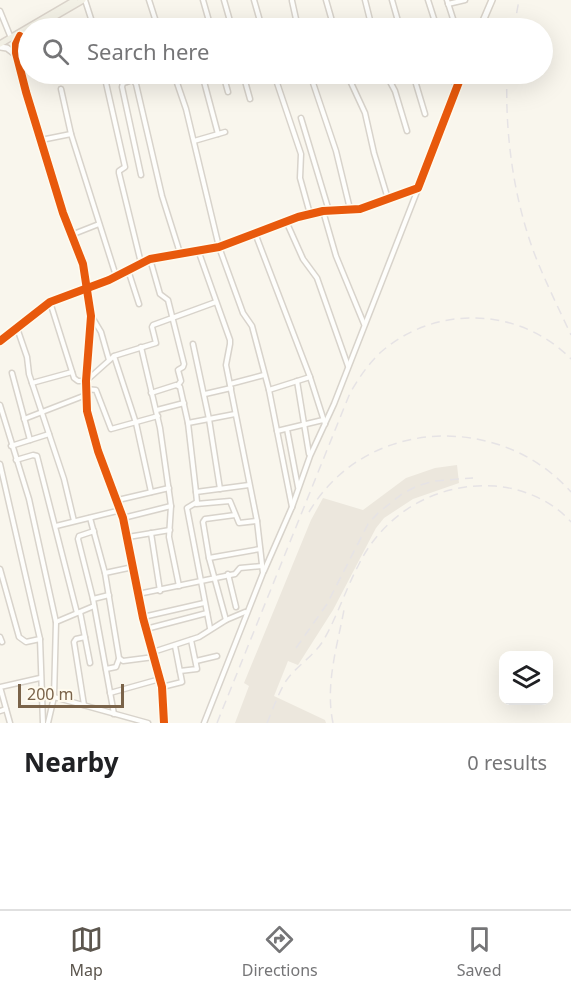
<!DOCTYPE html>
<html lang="en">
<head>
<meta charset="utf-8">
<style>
  :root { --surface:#fff; --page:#f6f6f6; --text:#202124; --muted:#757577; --line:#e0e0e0; --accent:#5c564e }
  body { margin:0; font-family:"Noto Sans",sans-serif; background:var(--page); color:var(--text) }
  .controls { position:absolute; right:18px; bottom:18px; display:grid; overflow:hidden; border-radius:12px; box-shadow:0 6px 24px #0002 }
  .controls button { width:54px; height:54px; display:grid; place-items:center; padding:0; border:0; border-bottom:2px solid var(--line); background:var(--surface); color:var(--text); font:30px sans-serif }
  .scale { position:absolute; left:18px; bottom:15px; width:106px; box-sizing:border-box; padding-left:6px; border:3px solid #7a6349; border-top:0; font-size:16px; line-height:21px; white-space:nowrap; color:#7a6349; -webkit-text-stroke:4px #fffbef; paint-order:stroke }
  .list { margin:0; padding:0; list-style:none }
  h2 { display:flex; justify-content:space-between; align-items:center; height:78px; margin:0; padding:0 24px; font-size:26px }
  h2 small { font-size:20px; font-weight:400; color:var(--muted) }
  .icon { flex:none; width:33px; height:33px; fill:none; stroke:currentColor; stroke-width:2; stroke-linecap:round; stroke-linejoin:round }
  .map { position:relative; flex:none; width:571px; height:723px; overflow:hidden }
  .search { position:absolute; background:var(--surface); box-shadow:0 6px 24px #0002; left:18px; right:18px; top:18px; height:66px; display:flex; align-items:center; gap:15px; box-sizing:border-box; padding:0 21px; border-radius:33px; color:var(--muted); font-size:22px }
  .sheet { height:186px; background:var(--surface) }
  nav { display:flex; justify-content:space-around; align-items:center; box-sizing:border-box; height:84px; border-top:2px solid var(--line); background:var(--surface); font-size:16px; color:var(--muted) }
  nav a { display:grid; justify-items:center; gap:3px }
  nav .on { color:var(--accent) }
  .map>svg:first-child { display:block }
</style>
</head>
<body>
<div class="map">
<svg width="571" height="723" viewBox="0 0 571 723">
  <rect width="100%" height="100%" fill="#f9f6ed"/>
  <path fill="#ece7dd" d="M457 465 459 483 413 499 384 518 376 528 333 610 298 665 288 661 274 696 325 720 326 723H235L249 686 244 683 311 520 323 498 363 510 406 478 435 468Z"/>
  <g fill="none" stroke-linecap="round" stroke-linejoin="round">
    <defs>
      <g id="street">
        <path d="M85 0 94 28"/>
        <path d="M149 0 158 28"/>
        <path d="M203 0 211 28"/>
        <path d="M224 0 232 28"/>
        <path d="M254 0 262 28"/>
        <path d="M326 0 334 28"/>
        <path d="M365 0 372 28"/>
        <path d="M392 0 400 28"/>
        <path d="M428 0 437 28"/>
        <path d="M447 0 456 28"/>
        <path d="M292 1 298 28"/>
        <path d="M448 4 465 0"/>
        <path d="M0 11 11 38"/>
        <path d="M104 74 125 167 119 171V173L141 263"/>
        <path d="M124 74 127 82"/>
        <path d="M174 74 186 109 219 247 243 313 252 326 269 390 292 507"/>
        <path d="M202 74 218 134"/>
        <path d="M223 74 228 92"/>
        <path d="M243 74 250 99"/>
        <path d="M274 74 301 154 300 178 310 214"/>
        <path d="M310 74 336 151 350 209"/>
        <path d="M347 74 365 113 374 153 388 199"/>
        <path d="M386 74 395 91 407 131"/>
        <path d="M413 74 425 114"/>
        <path d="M452 74 456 87"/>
        <path d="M61 89 71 134 116 276"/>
        <path d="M301 118 329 211"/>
        <path d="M41 140 71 134"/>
        <path d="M194 141 225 132"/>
        <path d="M141 175 122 87 123 83 133 80 136 84 162 196 180 253"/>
        <path d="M323 211 336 256 364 324"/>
        <path d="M286 221 303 259 317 278 348 366"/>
        <path d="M255 233 310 377 325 424"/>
        <path d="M71 235 99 224"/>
        <path d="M198 250 230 340V344L226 365 257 521 263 573 204 723"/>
        <path d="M150 259 160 294 168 300 184 364 183 367 178 370 181 381 178 385"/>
        <path d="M128 270 139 304"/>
        <path d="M50 302 74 378 78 381H86L114 356 156 343 152 327 153 325 216 302"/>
        <path d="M92 317 101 332 109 360"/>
        <path d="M17 328 27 357 29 374 64 479 74 521"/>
        <path d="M193 344 209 419 220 489"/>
        <path d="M141 347 160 428 171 506 169 537 179 586"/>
        <path d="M114 356 136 423 151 492"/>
        <path d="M12 373 30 440"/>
        <path d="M297 381 309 454"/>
        <path d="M32 383 72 372"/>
        <path d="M230 384 264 375"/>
        <path d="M86 389 96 390 111 429 158 416"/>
        <path d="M269 390 310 377"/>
        <path d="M151 393 176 385 180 387 188 423 196 492"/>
        <path d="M205 394 231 388"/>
        <path d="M0 405 29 499 56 622 54 697 48 723"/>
        <path d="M157 410 184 403"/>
        <path d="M24 419 86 395"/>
        <path d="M188 423 235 414"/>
        <path d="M287 429 298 487"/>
        <path d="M277 431 323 420"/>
        <path d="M11 446 49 434"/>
        <path d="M16 460 33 455 37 456 77 613"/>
        <path d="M0 464 40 639 43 723"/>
        <path d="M118 500 169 488"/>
        <path d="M196 504 230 501 239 523 257 521"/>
        <path d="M90 518 105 573 119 658 123 661 154 657"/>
        <path d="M123 518 171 506"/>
        <path d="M56 526 121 510"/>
        <path d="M94 531 79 536 78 539 93 599 114 714"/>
        <path d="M151 533 160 591"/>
        <path d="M128 537 170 530"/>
        <path d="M209 558 260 549"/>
        <path d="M0 569 19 637 26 642 40 639"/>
        <path d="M264 571 292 507 310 456 334 404 418 189"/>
        <path d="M105 573 133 567"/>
        <path d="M228 574 236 607"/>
        <path d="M138 594 235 574 240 568 262 566"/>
        <path d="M93 599 109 595"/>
        <path d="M80 612 90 663"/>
        <path d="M143 617 204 603"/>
        <path d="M226 620 209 558 203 522 205 519 235 515"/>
        <path d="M56 622 94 606"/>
        <path d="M210 628 187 508 197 502 196 492 249 485"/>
        <path d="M146 629 207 613"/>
        <path d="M0 637 2 642"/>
        <path d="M153 652 199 637 226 620 245 612"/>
        <path d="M196 661 217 656"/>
        <path d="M106 669 116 667 119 659"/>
        <path d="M180 671 197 669 191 640"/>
        <path d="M162 687 182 682 175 646"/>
        <path d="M110 693 160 679"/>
        <path d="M54 697 148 723"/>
        <path d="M84 705 74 642 76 639 85 637"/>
        <path d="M0 711 6 709"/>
        <path d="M10 723 0 687 40 678"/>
      </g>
      <g id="secondary">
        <path d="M480 28 492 0"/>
        <path d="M20 36 16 44V53L26 92 63 213 83 264 91 316 86 381 87 411 98 451 123 518 143 618 162 687 164 723"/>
        <path d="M0 47 7 48 15 54"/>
        <path d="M0 341 50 302 109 280 150 259 219 247 298 217 323 211 360 209 418 188 462 74"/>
      </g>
      <g id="primary">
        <path d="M40 25 83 0"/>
        <path d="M0 44 75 0"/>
      </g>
    </defs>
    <use href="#street" stroke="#d8d3cb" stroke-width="7"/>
    <use href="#secondary" stroke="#d9d3ca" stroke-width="8"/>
    <use href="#primary" stroke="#dad3ca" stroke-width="8"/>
    <use href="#street" stroke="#fefefc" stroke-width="4"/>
    <use href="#secondary" stroke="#fefefc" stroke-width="5"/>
    <use href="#primary" stroke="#f3f1e6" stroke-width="5"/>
    <g stroke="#e6e3e5" stroke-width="1.5" stroke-dasharray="9 6" stroke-linecap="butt">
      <path d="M514 28 519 0"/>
      <path d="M507 74C505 133 513 194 533 250 544 279 558 307 571 335"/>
      <path d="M309 512C365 417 500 412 571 492"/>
      <path d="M296 648 327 604 368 524 378 513 402 494 417 486 434 481 473 478"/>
      <path d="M217 723 350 393C359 378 368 364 381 352 436 304 520 307 571 359"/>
      <path d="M267 723C273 709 278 694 286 681 296 666 313 657 323 641 337 617 345 591 358 566 383 514 436 482 495 486 522 488 553 501 571 522"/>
      <path d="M333 723C325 685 337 647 344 610"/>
    </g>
    <defs>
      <g id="cycleway">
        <path d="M20 36 16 44V53L26 92 63 213 83 264 91 316 86 381 87 411 98 451 123 518 143 618 162 687 164 723"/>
        <path d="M0 341 50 302 109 280 150 259 219 247 298 217 323 211 360 209 418 188 462 74"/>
      </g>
    </defs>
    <use href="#cycleway" stroke="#fffbef" stroke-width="11"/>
    <use href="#cycleway" stroke="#e8590c" stroke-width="8"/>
  </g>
</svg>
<div class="controls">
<button><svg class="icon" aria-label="layers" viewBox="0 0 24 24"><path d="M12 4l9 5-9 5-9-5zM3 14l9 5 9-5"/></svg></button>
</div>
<div class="scale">200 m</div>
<div class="search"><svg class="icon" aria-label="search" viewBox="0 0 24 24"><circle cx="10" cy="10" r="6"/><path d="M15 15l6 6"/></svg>Search here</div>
</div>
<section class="sheet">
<h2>Nearby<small>0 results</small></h2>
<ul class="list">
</ul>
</section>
<nav>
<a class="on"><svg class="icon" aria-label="map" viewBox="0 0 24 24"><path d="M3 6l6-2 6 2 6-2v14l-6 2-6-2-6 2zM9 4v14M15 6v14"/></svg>Map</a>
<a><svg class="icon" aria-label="directions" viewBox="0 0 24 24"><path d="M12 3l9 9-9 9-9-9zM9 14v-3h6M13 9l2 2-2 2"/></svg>Directions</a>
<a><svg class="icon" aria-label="saved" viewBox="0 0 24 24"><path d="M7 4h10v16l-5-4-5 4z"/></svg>Saved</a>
</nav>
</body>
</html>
